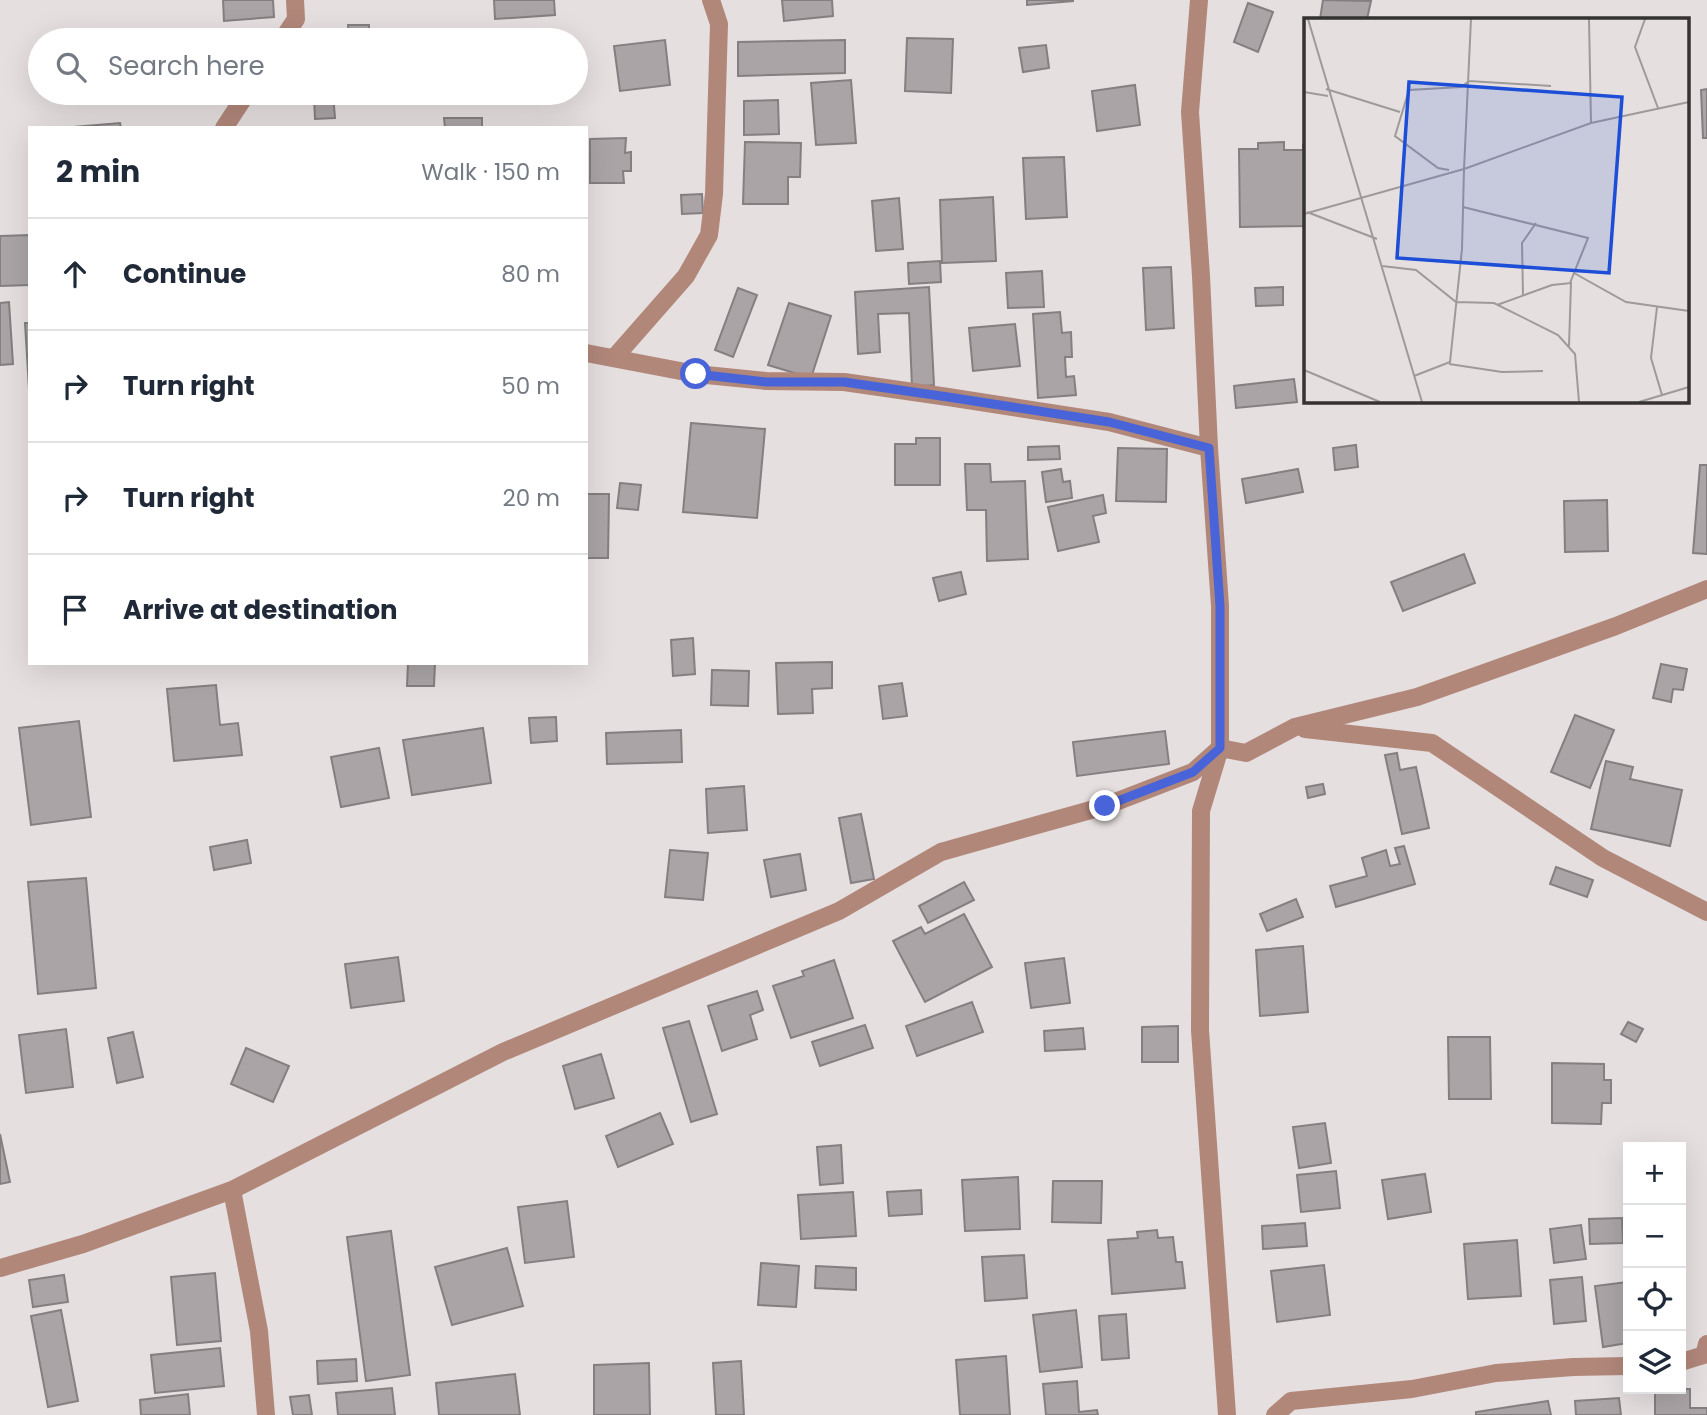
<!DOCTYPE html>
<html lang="en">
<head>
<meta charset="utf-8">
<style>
  :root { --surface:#fff; --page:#f2f2f3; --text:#1f2937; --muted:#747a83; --line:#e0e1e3 }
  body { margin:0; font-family:Poppins,sans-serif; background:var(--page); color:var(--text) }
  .controls { position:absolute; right:21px; bottom:21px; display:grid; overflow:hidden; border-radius:0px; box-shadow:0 7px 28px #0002 }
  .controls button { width:63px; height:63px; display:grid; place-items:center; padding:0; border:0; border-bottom:2px solid var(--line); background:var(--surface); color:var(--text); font:35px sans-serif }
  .stop { position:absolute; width:21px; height:21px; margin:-16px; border:5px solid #4964d8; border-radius:50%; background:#fff }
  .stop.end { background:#4964d8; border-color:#fff; box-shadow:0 2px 7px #0008 }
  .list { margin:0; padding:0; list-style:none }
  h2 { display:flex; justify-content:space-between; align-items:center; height:91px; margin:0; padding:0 28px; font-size:30px }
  h2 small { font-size:23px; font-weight:400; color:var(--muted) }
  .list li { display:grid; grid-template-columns:46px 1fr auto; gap:21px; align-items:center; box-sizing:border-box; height:112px; padding:0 28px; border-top:2px solid var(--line) }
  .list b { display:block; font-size:26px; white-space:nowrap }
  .list em { font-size:23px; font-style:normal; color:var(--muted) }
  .icon { flex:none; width:38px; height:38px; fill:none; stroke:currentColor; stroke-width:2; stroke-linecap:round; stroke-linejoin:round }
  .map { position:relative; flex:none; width:1707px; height:1415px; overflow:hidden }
  .search { position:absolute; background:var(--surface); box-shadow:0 7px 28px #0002; left:28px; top:28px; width:560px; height:77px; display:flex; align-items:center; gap:18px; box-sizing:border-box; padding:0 24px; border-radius:38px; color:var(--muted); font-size:26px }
  .panel { position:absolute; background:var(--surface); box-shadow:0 7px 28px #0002; left:28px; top:126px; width:560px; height:539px; border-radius:0px }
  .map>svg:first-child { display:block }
</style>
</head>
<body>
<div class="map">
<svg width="1707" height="1415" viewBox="0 0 1707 1415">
  <rect width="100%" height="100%" fill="#e6dfdf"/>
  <g fill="#aaa4a6" stroke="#847f81" stroke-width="2">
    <path d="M223 0H273L274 17 224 21Z"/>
    <path d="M494 0H554L555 15 495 19Z"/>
    <path d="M782 0H832L833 16 784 21Z"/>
    <path d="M1027 0H1073V1L1027 5Z"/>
    <path d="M1323 0 1371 1 1367 19H1320Z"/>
    <path d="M1248 3 1273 12 1258 52 1234 42Z"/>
    <path d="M348 25H369V40H349Z"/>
    <path d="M907 38 953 39 951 93 905 91Z"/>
    <path d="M665 40 670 85 620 91 614 46Z"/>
    <path d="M845 40V73L738 76V42Z"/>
    <path d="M1046 45 1049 68 1023 72 1019 48Z"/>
    <path d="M851 80 856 143 816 145 811 83Z"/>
    <path d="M1135 85 1140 125 1097 131 1092 91Z"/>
    <path d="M1707 89V138H1703L1701 90Z"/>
    <path d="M333 94 335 118 315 119 314 96Z"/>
    <path d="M778 100 779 134 744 135V101Z"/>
    <path d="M444 118H482V128H445Z"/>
    <path d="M120 123 121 128H61Z"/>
    <path d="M626 138 625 153 631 152V171H623L624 183H590V139Z"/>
    <path d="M745 142 801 143 800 177H788V204H743Z"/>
    <path d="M1284 142V150H1303V145H1306V226L1240 227 1239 149H1258V143Z"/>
    <path d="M1064 157 1067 217 1026 219 1023 158Z"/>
    <path d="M702 194 703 213 682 214 681 195Z"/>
    <path d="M993 197 996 261 942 263 940 200Z"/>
    <path d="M899 198 903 249 876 251 872 201Z"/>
    <path d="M30 235V285L0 286V236Z"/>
    <path d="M940 261 941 282 909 284 908 263Z"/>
    <path d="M1171 267 1174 328 1146 330 1143 268Z"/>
    <path d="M1042 271 1044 307 1008 308 1006 273Z"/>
    <path d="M929 287 934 385 912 387 909 313 878 314 880 352 858 354 855 292Z"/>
    <path d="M1283 287V305L1256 306 1255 288Z"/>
    <path d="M738 288 757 295 733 357 715 350Z"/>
    <path d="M9 302 13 364 0 365V303Z"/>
    <path d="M789 303 831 316 811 378 768 365Z"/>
    <path d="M1060 312 1062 333 1071 332 1072 357H1065L1066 377 1074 376 1076 395 1038 398 1033 314Z"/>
    <path d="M25 323H30V389H29Z"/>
    <path d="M1015 324 1020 366 973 371 969 328Z"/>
    <path d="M1294 379 1297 402 1236 408 1234 386Z"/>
    <path d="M691 423 765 429 757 518 683 512Z"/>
    <path d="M916 438H940V485H895V444H916Z"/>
    <path d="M1356 445 1358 467 1335 470 1333 448Z"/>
    <path d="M1059 446 1060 459 1028 460V447Z"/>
    <path d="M1118 448 1167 449 1166 502 1116 501Z"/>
    <path d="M965 464H990L991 482 1025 481 1028 559 987 561 986 510H967Z"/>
    <path d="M1700 465H1707V554L1693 553Z"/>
    <path d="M1061 469 1063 482 1070 481 1072 498 1046 502 1042 472Z"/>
    <path d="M1298 469 1303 492 1246 503 1242 479Z"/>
    <path d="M620 483 641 485 638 510 617 508Z"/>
    <path d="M586 494H609L608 558H586Z"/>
    <path d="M1103 495 1106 513 1093 516 1099 542 1058 551 1048 507Z"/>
    <path d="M1607 500 1608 551 1565 552 1564 501Z"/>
    <path d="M1464 554 1475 583 1403 611 1391 582Z"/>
    <path d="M961 572 966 594 939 601 933 578Z"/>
    <path d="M693 638 695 674 673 676 671 640Z"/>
    <path d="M832 662V688L812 689 813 713 778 714 776 663Z"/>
    <path d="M408 663H435L434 686H407Z"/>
    <path d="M1661 664 1687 669 1683 690 1673 689 1671 702 1653 698Z"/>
    <path d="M712 670 749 671 748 706 711 705Z"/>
    <path d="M902 683 907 716 883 719 879 686Z"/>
    <path d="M216 685 220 725 238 723 242 755 174 761 167 689Z"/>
    <path d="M1575 715 1614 730 1590 788 1551 772Z"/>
    <path d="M556 717 557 741 531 743 529 718Z"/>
    <path d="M79 721 91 817 31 825 19 728Z"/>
    <path d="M483 728 491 783 412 795 403 740Z"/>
    <path d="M681 730 682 762 607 764 606 733Z"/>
    <path d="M1165 731 1169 764 1077 776 1073 742Z"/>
    <path d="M379 748 389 798 341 807 331 757Z"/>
    <path d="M1397 753 1400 770 1416 767 1429 828 1402 834 1385 755Z"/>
    <path d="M1606 761 1633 767 1630 779 1682 790 1670 846 1591 829Z"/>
    <path d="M1323 784 1325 794 1308 798 1306 787Z"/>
    <path d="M744 786 747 830 708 833 706 789Z"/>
    <path d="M861 814 874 879 851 883 839 818Z"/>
    <path d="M247 840 251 863 214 870 210 847Z"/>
    <path d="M1404 846 1415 884 1336 907 1330 886 1367 876 1362 858 1386 850 1390 866 1400 864 1395 848Z"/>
    <path d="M670 850 708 853 703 900 665 897Z"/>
    <path d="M800 854 806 890 771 897 764 860Z"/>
    <path d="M1556 867 1593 880 1587 897 1550 884Z"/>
    <path d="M86 878 96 988 38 994 28 882Z"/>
    <path d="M964 882 974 900 928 923 919 906Z"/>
    <path d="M1296 899 1303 917 1267 931 1260 914Z"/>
    <path d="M964 914 992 967 925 1002 893 941 921 927 925 934Z"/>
    <path d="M1303 946 1308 1012 1260 1016 1256 950Z"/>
    <path d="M398 957 404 1001 351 1008 345 964Z"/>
    <path d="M1064 958 1070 1003 1031 1008 1025 963Z"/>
    <path d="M834 960 853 1018 791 1038 773 986 804 976 802 971Z"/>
    <path d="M757 991 763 1010 750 1015 757 1039 722 1051 708 1006Z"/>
    <path d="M972 1002 983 1032 917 1056 906 1026Z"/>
    <path d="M689 1021 717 1114 691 1122 663 1028Z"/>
    <path d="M1628 1022 1643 1029 1636 1042 1621 1034Z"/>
    <path d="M865 1025 873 1048 820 1066 812 1042Z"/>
    <path d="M1178 1026V1062H1142V1027Z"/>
    <path d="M1083 1028 1085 1049 1045 1051 1044 1031Z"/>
    <path d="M66 1029 73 1087 26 1093 19 1035Z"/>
    <path d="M133 1032 143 1077 117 1083 108 1038Z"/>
    <path d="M1448 1037H1490L1491 1099H1449Z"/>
    <path d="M246 1048 289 1066 273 1102 231 1084Z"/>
    <path d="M601 1054 614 1098 575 1109 563 1066Z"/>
    <path d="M1552 1063 1604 1064V1080H1611V1103H1602L1601 1124 1552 1123Z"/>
    <path d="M660 1113 673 1144 618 1167 606 1136Z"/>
    <path d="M1325 1123 1331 1163 1299 1168 1293 1127Z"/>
    <path d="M0 1134 10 1182 0 1184Z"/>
    <path d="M841 1145 843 1183 820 1185 817 1147Z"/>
    <path d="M1336 1171 1340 1208 1301 1212 1297 1175Z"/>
    <path d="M1425 1174 1431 1212 1388 1219 1382 1180Z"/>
    <path d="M1018 1177 1020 1229 965 1231 962 1180Z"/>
    <path d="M1053 1181H1102L1101 1223 1052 1222Z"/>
    <path d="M921 1190 922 1214 889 1216 887 1192Z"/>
    <path d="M853 1192 856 1236 801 1239 798 1195Z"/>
    <path d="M567 1201 574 1257 525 1263 518 1207Z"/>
    <path d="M1622 1218 1623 1243 1590 1244 1589 1219Z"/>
    <path d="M1305 1223 1307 1246 1263 1249 1262 1226Z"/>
    <path d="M1581 1225 1586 1259 1554 1263 1550 1229Z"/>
    <path d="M1157 1230 1158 1238 1173 1237 1176 1262H1182L1185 1288 1112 1294 1108 1240 1138 1238 1137 1232Z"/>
    <path d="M391 1231 410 1375 366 1381 347 1237Z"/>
    <path d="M1517 1240 1521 1296 1468 1299 1464 1244Z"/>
    <path d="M507 1248 523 1306 452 1325 435 1267Z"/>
    <path d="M1024 1255 1027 1298 985 1301 982 1257Z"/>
    <path d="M761 1263 799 1266 796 1307 758 1305Z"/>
    <path d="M1324 1265 1330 1315 1277 1322 1271 1271Z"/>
    <path d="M816 1266 856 1268V1290L815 1288Z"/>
    <path d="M215 1273 221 1341 177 1345 171 1277Z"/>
    <path d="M64 1275 68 1302 33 1307 29 1280Z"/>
    <path d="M1582 1277 1586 1321 1554 1324 1550 1280Z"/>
    <path d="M1628 1282V1343L1603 1347 1595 1286Z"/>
    <path d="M61 1310 78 1401 48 1407 31 1316Z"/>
    <path d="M1076 1310 1082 1367 1040 1372 1033 1315Z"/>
    <path d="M1126 1314 1129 1358 1102 1360 1099 1316Z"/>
    <path d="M220 1348 224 1386 155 1393 151 1355Z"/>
    <path d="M1006 1356 1010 1415H960L956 1360Z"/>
    <path d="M356 1359 357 1381 318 1384 317 1361Z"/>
    <path d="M741 1361 744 1415H716L713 1363Z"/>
    <path d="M649 1363 650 1415H594V1365Z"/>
    <path d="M515 1374 520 1415H439L436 1383Z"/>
    <path d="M1077 1381 1079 1412 1097 1410 1098 1415H1046L1043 1384Z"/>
    <path d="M392 1388 395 1415H338L336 1393Z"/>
    <path d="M1655 1389H1690V1408H1707V1415H1655Z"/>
    <path d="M188 1394 190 1415H141L140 1400Z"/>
    <path d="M309 1395 312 1415H293L290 1397Z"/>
    <path d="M1619 1398 1621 1415H1576L1575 1401Z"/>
    <path d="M1548 1401 1551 1415H1476V1412Z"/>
  </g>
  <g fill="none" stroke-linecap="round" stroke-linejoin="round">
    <g stroke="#b1877a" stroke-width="18">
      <path d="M282 40 296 19 295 0"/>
      <path d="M224 128 247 93"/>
      <path d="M586 353 696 374 766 381 844 382 948 397 1109 422 1209 448"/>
      <path d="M614 358 686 276 709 235 714 194 719 24 711 0"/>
      <path d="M1305 729 1432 743 1603 858 1707 912"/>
      <path d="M232 1190 259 1331 266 1415"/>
      <path d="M0 1268 83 1244 232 1190 503 1052 839 911 941 852 1105 806 1193 772 1220 748V606L1209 448 1201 276 1190 112 1199 0"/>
      <path d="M1681 1362 1704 1355 1707 1344"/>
      <path d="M1227 1415 1200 1030 1201 811 1220 748 1246 753 1295 727 1417 697 1616 626 1707 589"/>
      <path d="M1275 1415 1291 1401 1412 1389 1496 1373 1573 1367 1628 1366"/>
    </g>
  </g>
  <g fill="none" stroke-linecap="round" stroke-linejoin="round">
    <path stroke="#4964d8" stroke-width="9" d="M696 374 766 382H844L948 397 1109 422 1209 448 1220 606V748L1193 772 1105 806"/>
  </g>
  <g transform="translate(1304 18)">
    <rect width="385" height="385" fill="#e6dfdf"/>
    <path fill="none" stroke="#9f9a9a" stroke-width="2" d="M4 1 118 384M285 1 287 105M341 1 331 29 354 90M22 71 96 94M0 74 24 78M145 152 134 150 91 118 105 72 157 69 165 63 247 68M159 189 284 220 266 265M3 194 73 221M0 196 160 151 167 1M78 248 112 252 152 284 190 285 254 317 271 336 275 384M270 255 322 284 385 293M219 277 218 225 232 205M193 287 248 267 267 265 265 328M353 289 347 340 358 377M145 346 198 354 239 353M0 352 76 384M110 358 146 344 158 231 160 151 287 105 385 84M335 384 385 369"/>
    <path fill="#1d4ed8" fill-opacity="0.15" stroke="#1d4ed8" stroke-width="3.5" d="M105 64 318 79 305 255 93 240Z"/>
    <rect width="385" height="385" fill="none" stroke="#353232" stroke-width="3.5"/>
  </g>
</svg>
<div class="controls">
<button>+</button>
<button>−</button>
<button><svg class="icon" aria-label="locate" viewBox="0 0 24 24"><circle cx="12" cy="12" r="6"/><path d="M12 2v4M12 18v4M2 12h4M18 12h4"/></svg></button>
<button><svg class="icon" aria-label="layers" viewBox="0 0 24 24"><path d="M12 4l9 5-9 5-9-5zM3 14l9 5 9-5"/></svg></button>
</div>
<div class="stop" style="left:696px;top:374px"></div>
<div class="stop end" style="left:1105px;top:806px"></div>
<div class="search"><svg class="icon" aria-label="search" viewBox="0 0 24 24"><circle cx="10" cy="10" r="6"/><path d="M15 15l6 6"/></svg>Search here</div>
<section class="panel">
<h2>2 min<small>Walk · 150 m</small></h2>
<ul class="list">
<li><svg class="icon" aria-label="ahead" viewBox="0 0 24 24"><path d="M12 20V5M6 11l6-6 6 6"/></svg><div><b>Continue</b></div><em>80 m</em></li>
<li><svg class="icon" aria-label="right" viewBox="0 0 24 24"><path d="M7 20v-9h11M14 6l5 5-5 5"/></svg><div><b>Turn right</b></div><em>50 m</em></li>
<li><svg class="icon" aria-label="right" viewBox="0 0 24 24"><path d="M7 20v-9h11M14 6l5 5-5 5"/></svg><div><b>Turn right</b></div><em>20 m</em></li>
<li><svg class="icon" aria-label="arrive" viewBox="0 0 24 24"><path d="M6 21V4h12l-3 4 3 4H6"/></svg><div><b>Arrive at destination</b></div></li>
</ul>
</section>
</div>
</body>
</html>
